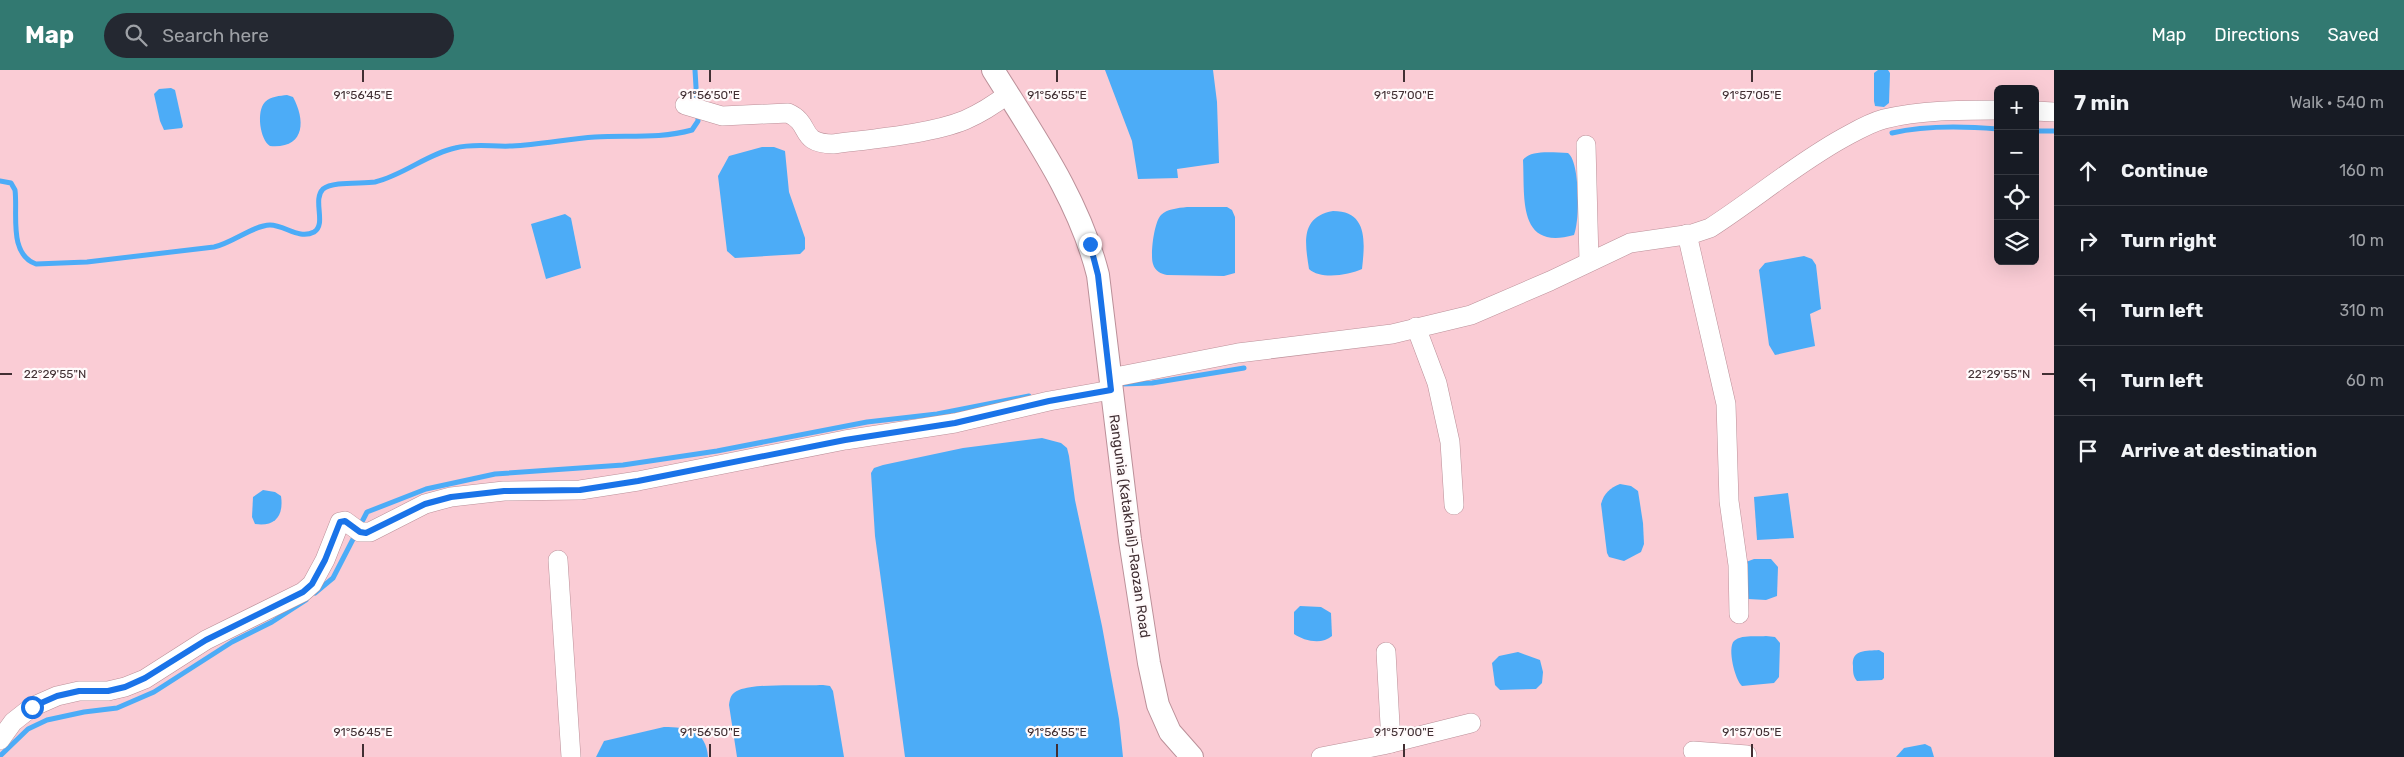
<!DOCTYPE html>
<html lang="en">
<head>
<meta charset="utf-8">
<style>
  :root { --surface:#171b24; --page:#242831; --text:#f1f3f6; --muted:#9ea1a6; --line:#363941; --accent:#327971 }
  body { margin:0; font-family:Rubik,sans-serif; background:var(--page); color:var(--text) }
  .controls { position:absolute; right:15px; top:15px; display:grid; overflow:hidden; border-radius:8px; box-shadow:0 5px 20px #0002 }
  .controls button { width:45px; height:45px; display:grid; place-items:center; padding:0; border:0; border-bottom:1px solid var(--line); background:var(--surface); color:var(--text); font:25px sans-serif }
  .stop { position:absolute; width:15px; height:15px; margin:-11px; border:4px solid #1a73e8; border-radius:50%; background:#fff }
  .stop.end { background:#1a73e8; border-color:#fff; box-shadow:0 1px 5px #0008 }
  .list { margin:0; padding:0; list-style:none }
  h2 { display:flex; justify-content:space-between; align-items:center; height:65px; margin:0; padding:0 20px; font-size:21px }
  h2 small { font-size:16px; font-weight:400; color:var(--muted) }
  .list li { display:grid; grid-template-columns:32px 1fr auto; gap:15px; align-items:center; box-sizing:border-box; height:70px; padding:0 20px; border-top:1px solid var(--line) }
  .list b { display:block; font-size:19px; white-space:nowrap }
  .list em { font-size:16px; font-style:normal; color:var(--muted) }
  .icon { flex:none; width:28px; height:28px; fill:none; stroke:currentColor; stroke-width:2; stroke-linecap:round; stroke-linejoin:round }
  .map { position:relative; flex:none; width:2054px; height:687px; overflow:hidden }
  header { display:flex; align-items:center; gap:30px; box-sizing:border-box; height:70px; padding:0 25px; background:var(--accent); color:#fff }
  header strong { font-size:24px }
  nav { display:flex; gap:28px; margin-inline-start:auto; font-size:18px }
  .search { width:350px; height:45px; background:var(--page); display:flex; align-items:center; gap:12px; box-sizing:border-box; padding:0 18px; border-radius:28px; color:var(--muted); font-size:19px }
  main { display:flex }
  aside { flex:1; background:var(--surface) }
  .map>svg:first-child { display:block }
</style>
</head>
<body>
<header>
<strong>Map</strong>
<div class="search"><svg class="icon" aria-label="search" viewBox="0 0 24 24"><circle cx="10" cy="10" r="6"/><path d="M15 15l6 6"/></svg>Search here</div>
<nav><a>Map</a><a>Directions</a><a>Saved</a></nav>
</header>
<main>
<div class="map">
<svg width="2054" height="687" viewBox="0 0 2054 687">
  <rect width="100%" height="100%" fill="#faccd5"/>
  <g fill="#4cacf7">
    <path d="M1105 0H1213L1217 32 1219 93 1177 99 1178 108 1138 109 1132 71Z"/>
    <path d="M1878 0H1888L1890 3 1889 33 1884 37 1875 36 1874 31V3Z"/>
    <path d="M171 18 175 20 183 56 182 58 164 60 160 51 154 24 159 19Z"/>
    <path d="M287 25 293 27C306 51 305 79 270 76 260 70 256 41 265 32 271 26 280 26 287 25Z"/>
    <path d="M762 77H774L785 81 789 122 805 168V179L800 184 735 188 727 181 718 106 729 86Z"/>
    <path d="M1568 83C1580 92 1580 150 1574 165 1517 181 1525 128 1523 90 1531 79 1555 83 1568 83Z"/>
    <path d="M1187 137H1227L1232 140 1235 147V203L1224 206 1167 205C1161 204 1155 201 1153 194 1150 185 1154 152 1161 145 1167 139 1178 138 1187 137Z"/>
    <path d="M1333 141C1368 141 1365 172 1362 199 1349 205 1321 210 1309 199 1305 173 1300 147 1333 141Z"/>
    <path d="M565 144 571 148 581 198 546 209 531 154Z"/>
    <path d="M1804 186 1812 189 1816 195 1821 239 1810 244 1815 276 1775 285 1769 275 1759 200 1765 193Z"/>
    <path d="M1042 368 1061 373 1067 378 1069 386 1075 430 1102 556 1119 649 1123 687H905L875 466 871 403 874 398 883 395 963 378Z"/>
    <path d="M1620 414 1631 416 1638 421 1643 453 1644 474 1641 482 1624 491 1609 487 1607 483 1601 434C1604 423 1610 418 1620 414Z"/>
    <path d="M263 420 275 422 281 426C284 446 275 457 255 454L252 447 253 427Z"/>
    <path d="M1788 423 1794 468 1757 470 1754 427Z"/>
    <path d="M1754 489H1771L1778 497 1777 526 1766 530 1748 529 1746 528V492Z"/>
    <path d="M1300 536 1321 537 1331 543 1332 566C1322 575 1304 571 1294 564V542Z"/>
    <path d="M1766 566 1775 567 1780 573 1779 607 1774 613 1742 616C1735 610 1727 578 1734 571 1741 564 1757 567 1766 566Z"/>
    <path d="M1879 580 1884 583V608L1882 610 1857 611C1853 606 1853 602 1853 596 1851 579 1867 581 1879 580Z"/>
    <path d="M1518 582 1540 590 1543 602 1542 613 1536 619 1500 620 1495 615 1492 593 1499 586Z"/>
    <path d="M823 615 830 616 833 621 844 687H737L729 635C730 628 731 623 739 620 758 613 801 616 823 615Z"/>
    <path d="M664 657C687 657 706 660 708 687H596L604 671Z"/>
    <path d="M1925 674 1931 677 1934 687H1896L1904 678Z"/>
  </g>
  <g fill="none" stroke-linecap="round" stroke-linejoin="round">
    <g stroke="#4cacf7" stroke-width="5">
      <path d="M695 0 697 34"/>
      <path d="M2035 61H2054"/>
      <path d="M1892 63C1926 55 1962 56 1998 59"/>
      <path d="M0 111 11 113 15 120C18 143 8 184 36 194L87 192 214 177C232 173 254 155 270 155 285 155 299 170 314 162 327 154 312 130 323 119 333 111 362 114 375 112 404 105 427 84 455 78 475 73 492 77 512 76 539 75 567 69 595 67 627 65 660 69 692 60L698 51V43"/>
      <path d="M1122 314 1152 313 1244 298"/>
      <path d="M315 523 333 508 367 442 426 419 495 404 623 395 717 381 867 352 937 344 1029 326"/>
      <path d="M0 686 28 659 47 650 84 642 117 638 154 622 232 572 272 552 306 530"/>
    </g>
    <defs>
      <g id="minor">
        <path d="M685 35 722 46 788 43C813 54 797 73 833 74 871 69 931 64 965 50 981 43 995 34 1008 24"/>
        <path d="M2035 41 2054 42"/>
        <path d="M1586 75 1589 191"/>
        <path d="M1687 164 1726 334 1729 431 1738 495 1739 544"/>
        <path d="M1416 257 1437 313 1450 372 1454 435"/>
        <path d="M1110 308 1238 283 1392 264 1471 245 1550 211 1630 173 1692 164 1710 158C1755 129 1796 94 1843 68 1856 61 1869 53 1884 49 1921 40 1960 40 1998 40"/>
        <path d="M558 490 571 687"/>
        <path d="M1386 582 1391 673"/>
        <path d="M0 670 13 652 32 637 57 626 79 621H108L125 617 145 609 206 570 303 522 312 514 325 490 340 452 345 451 360 462H370L425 434 451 427 504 421 580 420 638 411 845 370 955 353 1049 331 1111 320"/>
        <path d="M1693 681 1747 685V687"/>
        <path d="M1321 687 1383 675 1471 653"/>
      </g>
      <path id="major" d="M993 0C1034 66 1079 129 1098 205L1130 470 1149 593 1158 635 1170 662 1192 687"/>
    </defs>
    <use href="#minor" stroke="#bb9099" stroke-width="20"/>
    <use href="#major" stroke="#bb9099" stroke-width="24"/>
    <use href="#minor" stroke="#fff" stroke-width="19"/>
    <use href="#major" stroke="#fff" stroke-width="22"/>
  </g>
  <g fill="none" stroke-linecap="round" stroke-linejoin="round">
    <path stroke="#1a73e8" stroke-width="6" d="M32 637 57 626 79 621H108L125 617 145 608 206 570 303 522 312 514 325 490 340 452 345 451 360 462 366 463 425 434 451 427 504 421 580 420 638 411 845 370 955 353 1049 331 1111 320 1098 205 1090 174"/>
  </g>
  <path fill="none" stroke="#412f33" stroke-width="2" d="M363 0V12M710 0V12M1057 0V12M1404 0V12M1752 0V12M0 304H12M2042 304H2054M363 674V687M710 674V687M1057 674V687M1404 674V687M1752 674V687"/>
  <g text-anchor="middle" stroke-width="4.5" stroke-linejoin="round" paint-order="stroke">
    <g font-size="14" fill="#412f33" stroke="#fffafb">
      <text transform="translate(1130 456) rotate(82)" y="5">Rangunia (Katakhali)-Raozan Road</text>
    </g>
  </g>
  <g font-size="12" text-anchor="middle" fill="#412f33" stroke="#fffafb" stroke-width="4.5" stroke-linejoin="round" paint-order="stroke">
    <text x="363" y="29">91°56'45"E</text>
    <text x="710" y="29">91°56'50"E</text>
    <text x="1057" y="29">91°56'55"E</text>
    <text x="1404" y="29">91°57'00"E</text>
    <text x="1752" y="29">91°57'05"E</text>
    <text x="55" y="308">22°29'55"N</text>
    <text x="1999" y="308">22°29'55"N</text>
    <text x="363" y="666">91°56'45"E</text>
    <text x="710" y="666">91°56'50"E</text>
    <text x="1057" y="666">91°56'55"E</text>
    <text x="1404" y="666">91°57'00"E</text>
    <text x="1752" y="666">91°57'05"E</text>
  </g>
</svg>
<div class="controls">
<button>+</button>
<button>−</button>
<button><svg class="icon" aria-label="locate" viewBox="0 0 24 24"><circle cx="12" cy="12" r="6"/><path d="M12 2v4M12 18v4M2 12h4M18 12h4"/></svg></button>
<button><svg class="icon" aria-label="layers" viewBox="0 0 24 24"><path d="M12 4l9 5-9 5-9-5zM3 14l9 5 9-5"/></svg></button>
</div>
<div class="stop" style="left:32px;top:637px"></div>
<div class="stop end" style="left:1090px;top:174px"></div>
</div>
<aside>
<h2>7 min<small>Walk · 540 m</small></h2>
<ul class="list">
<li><svg class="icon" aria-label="ahead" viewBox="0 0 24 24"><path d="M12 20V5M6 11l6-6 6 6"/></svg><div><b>Continue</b></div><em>160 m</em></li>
<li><svg class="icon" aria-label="right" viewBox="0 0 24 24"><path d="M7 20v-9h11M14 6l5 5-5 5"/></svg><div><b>Turn right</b></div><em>10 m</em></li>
<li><svg class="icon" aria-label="left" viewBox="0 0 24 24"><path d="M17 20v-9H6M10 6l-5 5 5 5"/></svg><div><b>Turn left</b></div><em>310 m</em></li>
<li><svg class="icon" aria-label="left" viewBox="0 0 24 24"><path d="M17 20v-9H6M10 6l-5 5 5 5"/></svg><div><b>Turn left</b></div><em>60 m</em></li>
<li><svg class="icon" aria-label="arrive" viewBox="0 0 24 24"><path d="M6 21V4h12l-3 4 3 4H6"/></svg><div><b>Arrive at destination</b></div></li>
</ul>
</aside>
</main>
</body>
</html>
